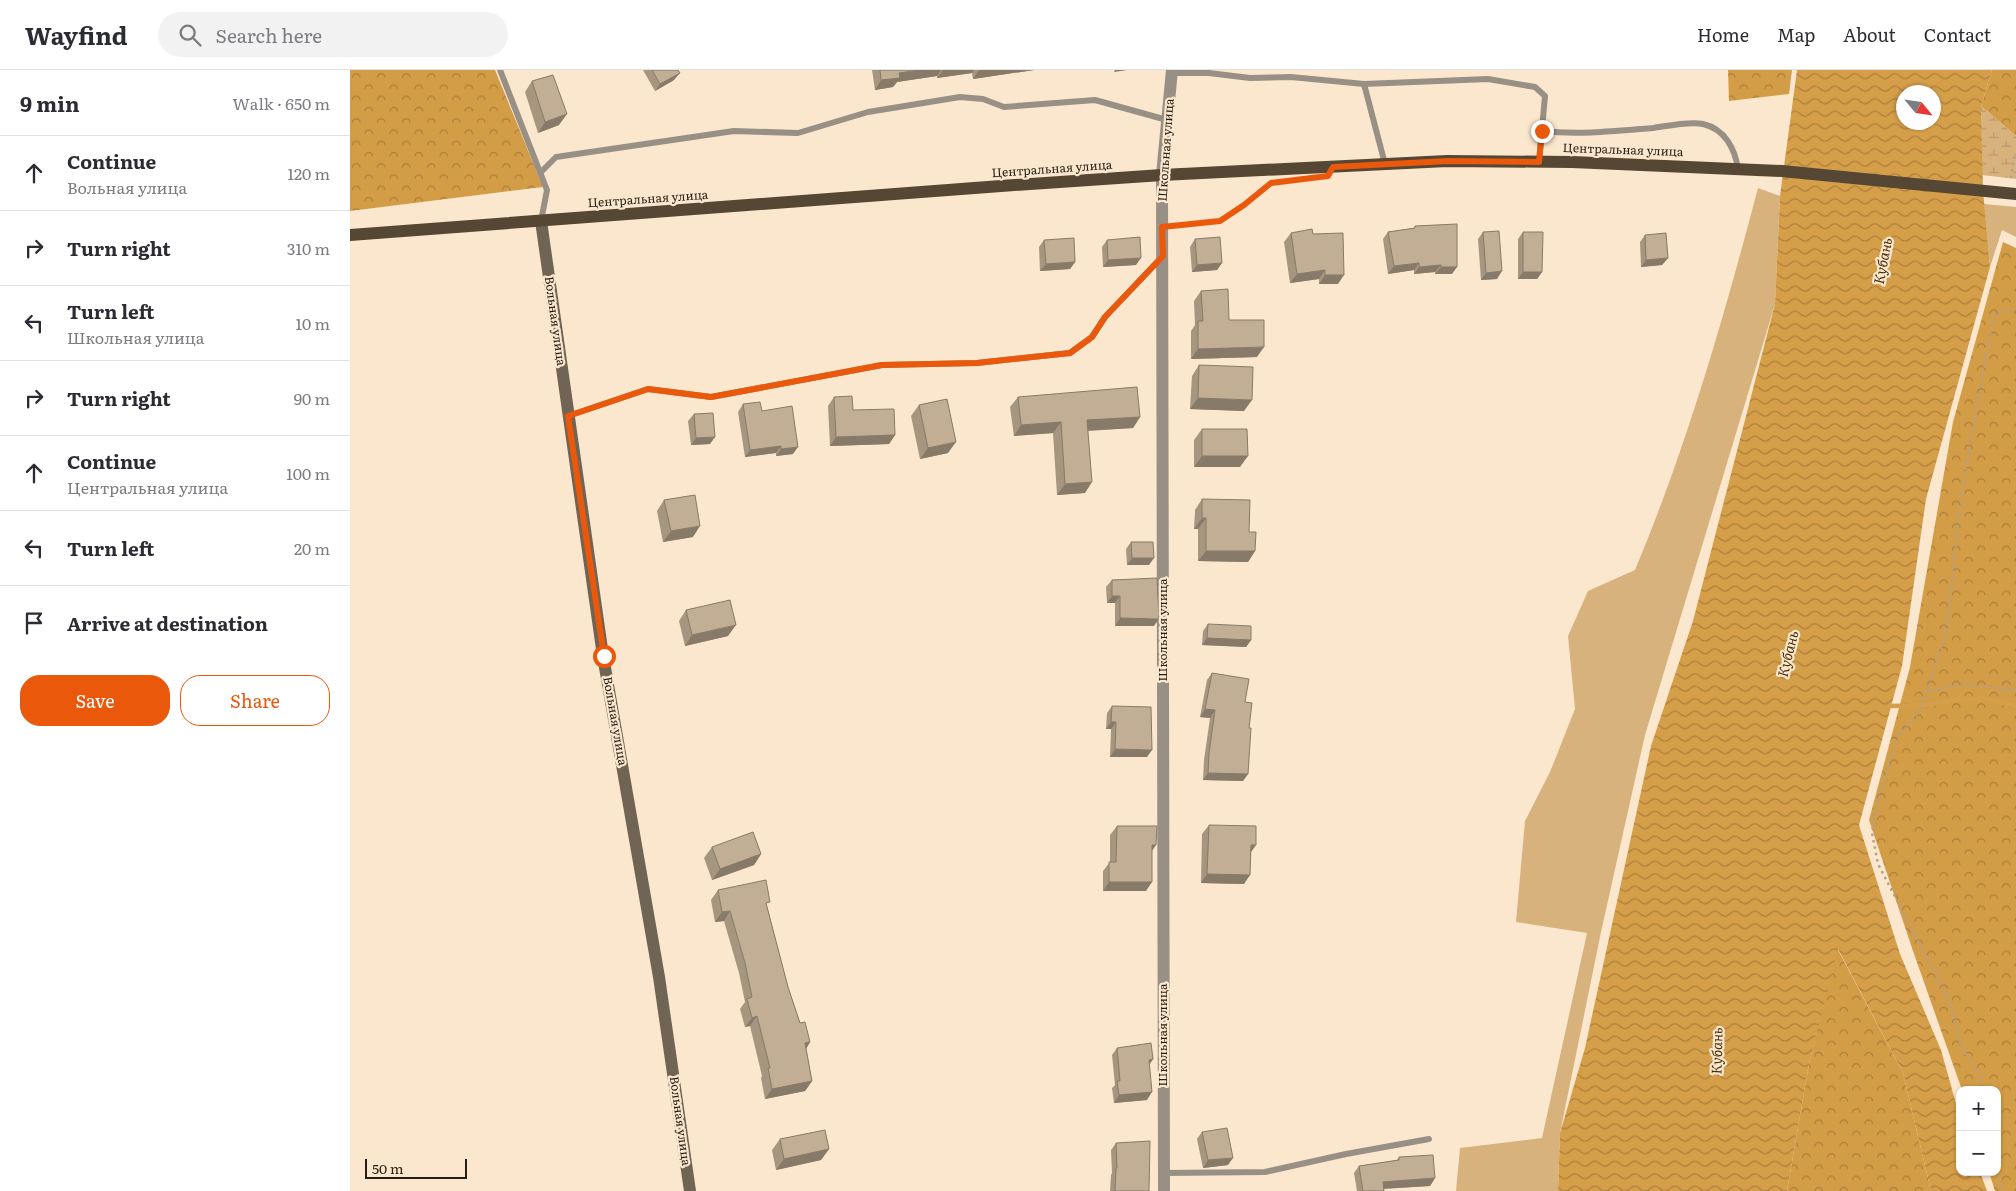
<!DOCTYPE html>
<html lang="en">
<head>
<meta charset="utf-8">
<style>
  :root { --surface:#fff; --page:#f2f2f3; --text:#2b2b33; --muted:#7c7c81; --line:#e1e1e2; --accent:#ea580c }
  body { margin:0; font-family:Literata,serif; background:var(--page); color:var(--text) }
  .controls { position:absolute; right:15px; bottom:15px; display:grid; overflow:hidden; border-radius:10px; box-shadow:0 1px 4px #0004 }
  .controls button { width:45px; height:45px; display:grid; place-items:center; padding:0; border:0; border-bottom:1px solid var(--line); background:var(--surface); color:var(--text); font:25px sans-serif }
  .compass { position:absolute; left:1546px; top:15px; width:45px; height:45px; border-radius:50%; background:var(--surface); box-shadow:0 1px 4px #0004; rotate:119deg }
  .scale { position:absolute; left:15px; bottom:12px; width:102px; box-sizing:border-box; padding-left:5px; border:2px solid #251e14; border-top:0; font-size:14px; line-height:18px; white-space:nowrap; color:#251e14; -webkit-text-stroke:4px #fbe7cd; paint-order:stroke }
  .stop { position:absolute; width:15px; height:15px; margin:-11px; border:4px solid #ea580c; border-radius:50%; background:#fff }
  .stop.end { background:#ea580c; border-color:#fff; box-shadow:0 1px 5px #0008 }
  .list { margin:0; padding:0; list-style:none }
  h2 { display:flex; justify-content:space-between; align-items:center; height:65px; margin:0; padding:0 20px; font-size:21px }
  h2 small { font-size:16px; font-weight:400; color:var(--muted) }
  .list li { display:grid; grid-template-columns:32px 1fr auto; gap:15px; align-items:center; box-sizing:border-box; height:75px; padding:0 20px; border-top:1px solid var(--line) }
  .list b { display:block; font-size:19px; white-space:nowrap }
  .list p { margin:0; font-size:16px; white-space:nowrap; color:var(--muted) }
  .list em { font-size:16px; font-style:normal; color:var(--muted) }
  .actions { display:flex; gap:10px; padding:15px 20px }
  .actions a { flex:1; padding:11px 0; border:1px solid var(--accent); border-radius:20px; text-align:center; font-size:18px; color:var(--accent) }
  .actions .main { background:var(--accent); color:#fff }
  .icon { flex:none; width:28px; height:28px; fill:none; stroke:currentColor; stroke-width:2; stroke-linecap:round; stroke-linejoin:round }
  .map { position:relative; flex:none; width:1666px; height:1121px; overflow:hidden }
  header { display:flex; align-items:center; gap:30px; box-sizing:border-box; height:70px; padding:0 25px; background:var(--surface); border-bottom:1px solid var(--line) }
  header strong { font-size:24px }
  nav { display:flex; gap:28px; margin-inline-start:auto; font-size:18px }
  .search { width:350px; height:45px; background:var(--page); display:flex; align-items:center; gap:12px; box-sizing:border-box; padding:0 18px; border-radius:28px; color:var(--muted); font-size:19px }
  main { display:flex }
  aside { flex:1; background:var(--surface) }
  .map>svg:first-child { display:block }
</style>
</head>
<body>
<header>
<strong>Wayfind</strong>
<div class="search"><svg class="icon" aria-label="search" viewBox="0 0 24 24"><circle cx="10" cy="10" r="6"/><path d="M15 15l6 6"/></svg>Search here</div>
<nav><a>Home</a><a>Map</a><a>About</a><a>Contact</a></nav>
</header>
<main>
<aside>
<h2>9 min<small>Walk · 650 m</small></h2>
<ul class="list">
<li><svg class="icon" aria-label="ahead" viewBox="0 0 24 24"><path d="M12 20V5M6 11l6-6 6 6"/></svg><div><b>Continue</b><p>Вольная улица</p></div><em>120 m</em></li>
<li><svg class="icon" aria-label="right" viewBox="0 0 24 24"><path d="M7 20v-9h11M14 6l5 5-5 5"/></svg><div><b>Turn right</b></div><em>310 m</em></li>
<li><svg class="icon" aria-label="left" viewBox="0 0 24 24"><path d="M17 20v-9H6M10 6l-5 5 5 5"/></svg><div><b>Turn left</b><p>Школьная улица</p></div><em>10 m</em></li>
<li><svg class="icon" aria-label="right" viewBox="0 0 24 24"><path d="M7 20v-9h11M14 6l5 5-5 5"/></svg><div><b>Turn right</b></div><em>90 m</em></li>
<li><svg class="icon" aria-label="ahead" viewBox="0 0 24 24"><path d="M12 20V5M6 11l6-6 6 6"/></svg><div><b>Continue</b><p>Центральная улица</p></div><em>100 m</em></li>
<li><svg class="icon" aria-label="left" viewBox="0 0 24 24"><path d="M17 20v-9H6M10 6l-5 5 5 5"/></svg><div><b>Turn left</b></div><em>20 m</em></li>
<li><svg class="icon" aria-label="arrive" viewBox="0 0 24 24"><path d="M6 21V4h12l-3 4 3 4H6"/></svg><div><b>Arrive at destination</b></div></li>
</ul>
<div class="actions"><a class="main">Save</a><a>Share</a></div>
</aside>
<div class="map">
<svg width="1666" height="1121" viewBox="0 0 1666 1121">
  <defs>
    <pattern id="forest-crowns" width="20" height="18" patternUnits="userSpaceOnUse" patternTransform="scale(1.25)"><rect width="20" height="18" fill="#d39c46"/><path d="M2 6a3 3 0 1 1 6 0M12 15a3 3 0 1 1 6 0" fill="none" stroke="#ab7f39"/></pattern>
    <pattern id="wetland-marsh" width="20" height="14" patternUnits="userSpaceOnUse" patternTransform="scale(1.25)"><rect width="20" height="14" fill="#d8b27d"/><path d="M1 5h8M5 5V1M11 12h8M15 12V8" fill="none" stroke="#b9996b"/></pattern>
    <pattern id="water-waves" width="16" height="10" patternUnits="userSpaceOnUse" patternTransform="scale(1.25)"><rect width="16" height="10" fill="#d59e49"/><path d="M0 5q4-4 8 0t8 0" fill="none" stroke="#ad803c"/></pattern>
  </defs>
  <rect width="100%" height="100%" fill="#fbe7cd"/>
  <g fill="#d8b27d">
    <path d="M1408 118 1430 126 1425 234 1295 665 1251 862 1210 1063 1208 1121H1106L1110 1078 1192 1068 1237 863 1166 852 1175 751 1200 702 1225 639 1218 566 1238 521 1285 500C1337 376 1374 247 1408 118Z"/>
    <path d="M1634 134 1666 137V167L1652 160 1640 197Z"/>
  </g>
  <g fill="url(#forest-crowns)">
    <path d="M0 0H145L193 117 0 141Z"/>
    <path d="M1378 0H1442L1439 24 1379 31Z"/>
    <path d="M1642 0H1666V66L1631 36Z"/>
    <path d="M1653 172 1666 178V1121H1645L1639 1102H1647V1020H1612L1563 881 1519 750 1560 597 1603 352Z"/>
    <path d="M1487 878 1553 1003 1581 1121H1437L1459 994Z"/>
  </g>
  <path fill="url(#wetland-marsh)" d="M1631 36 1666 66V109L1632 105Z"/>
  <path fill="url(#water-waves)" fill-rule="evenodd" d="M1447 0H1642L1631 36 1633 120 1640 197 1576 429 1552 596 1509 755 1550 884 1591 980 1610 1048V1102H1630L1637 1121H1581L1553 1003 1488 879 1459 994 1437 1121H1208L1210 1063 1235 978 1301 676 1343 551 1425 234 1430 126ZM1554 22H1584V52H1554Z"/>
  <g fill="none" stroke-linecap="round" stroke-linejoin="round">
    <path stroke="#d59e49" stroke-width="4.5" d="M1541 636 1579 635 1604 630 1636 629 1666 636"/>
    <g stroke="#b1a18d" stroke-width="2.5" stroke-dasharray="2.5 4" stroke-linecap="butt">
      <path d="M1661 108 1664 88 1666 86"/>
      <path d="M824 156 870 151 894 135 921 113"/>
      <path d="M1579 621 1613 614 1666 620"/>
      <path d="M1633 1020 1631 1007 1611 976 1600 932 1528 794 1522 763 1526 739 1547 668 1570 640 1597 561 1611 426 1644 244 1666 239"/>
      <path d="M1647 1102 1652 1121"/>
    </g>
    <g stroke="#989085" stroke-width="6">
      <path d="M150 0 197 120 191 151"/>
      <path d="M822 3H859L900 8 941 7 1014 14 1138 9 1185 17 1195 26 1189 92"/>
      <path d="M1014 14 1035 94"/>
      <path d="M1192 61C1230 65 1266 61 1303 58 1317 56 1340 51 1353 54 1375 59 1385 79 1388 99"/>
      <path d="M191 102 206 87 384 61 448 63 518 42 610 27 633 29 654 37 745 30 817 50"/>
      <path d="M218 346 298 319 361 327 532 295 627 293 720 283 742 267 755 247 810 189"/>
      <path d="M814 1103 915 1102 996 1084 1079 1069"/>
    </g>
    <path stroke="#989085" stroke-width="12" d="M814 1121 812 105 822 0"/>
    <path stroke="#706555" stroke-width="12" d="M191 151 253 586 309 907 340 1121"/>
    <path stroke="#554734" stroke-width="12" d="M0 165 651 116 812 105 1097 91 1222 92 1432 101 1666 124"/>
  </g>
  <g fill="#a69680">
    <path d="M293 0H328L324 10 305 21Z"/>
    <path d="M522 0H684L623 9 622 3 587 8V6L547 12 543 17 525 20Z"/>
    <path d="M182 11 209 55 188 63 175 22Z"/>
    <path d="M1065 156 1102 204H1085V202L1064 204V200L1038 204 1033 169 1038 162 1064 158Z"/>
    <path d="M1133 162 1147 209 1131 210 1128 169Z"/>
    <path d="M1173 162 1192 202 1187 209H1168V169Z"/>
    <path d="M941 163 963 164 988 214H969V209L940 213 934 172Z"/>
    <path d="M1295 165 1318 188 1312 195 1291 197 1290 172Z"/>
    <path d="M845 169 872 193 867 200 842 202 840 177Z"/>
    <path d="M694 170 725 192 720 199 690 201 689 177Z"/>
    <path d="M757 170 786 195 753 197 752 177Z"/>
    <path d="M851 221 879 250 907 287 841 289V261L845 255 844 231Z"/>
    <path d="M849 295 894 341 840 339 842 306Z"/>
    <path d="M484 327 503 340 545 365 539 374 480 376 478 336Z"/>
    <path d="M668 327 790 347 783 358 738 361 735 423 707 425 703 363 664 366 660 337Z"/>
    <path d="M393 334 412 341 443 384 426 386V383L395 387 388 342Z"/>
    <path d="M569 335 598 383 570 389 561 346Z"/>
    <path d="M344 344 360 374 341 375 338 351Z"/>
    <path d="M852 359 890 397H844V370Z"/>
    <path d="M852 429 899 462 905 481 898 492 848 491V459H844L845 440Z"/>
    <path d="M314 430 343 467 313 472 307 441Z"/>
    <path d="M781 472 799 495H777L776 479Z"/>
    <path d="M762 510 804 556H765V533H757L756 517Z"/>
    <path d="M336 540 378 566 335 576 329 551Z"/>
    <path d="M858 554 901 570 896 577 852 575 853 561Z"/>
    <path d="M862 603 895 632 899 658 898 704 893 711 853 710 854 690 860 648 850 647 857 610Z"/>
    <path d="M762 636 797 687H760L761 659H756L757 643Z"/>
    <path d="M859 755 901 782 894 814 851 813 852 764Z"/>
    <path d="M767 756 796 821H753V801L760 792V765Z"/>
    <path d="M362 777 411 784 404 795 362 810 354 788Z"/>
    <path d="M368 820 417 837 438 917 450 953 460 972 456 979 462 1011 455 1021 415 1029 411 1008 412 1006 400 956 395 957 390 939 395 932 389 903 374 851 365 852 361 830Z"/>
    <path d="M767 978 803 989 799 995 797 1030 764 1033 762 1018 765 1015 762 985Z"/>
    <path d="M852 1062 878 1095 853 1098 847 1069Z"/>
    <path d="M430 1069 479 1079 471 1090 426 1100 422 1080Z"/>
    <path d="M766 1073 799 1121H760L761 1105 762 1103 761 1080Z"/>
    <path d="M1049 1087 1085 1108 1080 1116 1034 1119V1121H1007L1004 1103 1009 1096 1047 1090Z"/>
  </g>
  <g fill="#877a68">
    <path d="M570 0H591L587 6 547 12 543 17 525 20 531 10 549 3Z"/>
    <path d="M593 0H624L622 3 587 8Z"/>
    <path d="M629 0H684L623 9Z"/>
    <path d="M765 0H777L764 2Z"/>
    <path d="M330 3 324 10 305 21 310 14Z"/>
    <path d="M217 44 209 55 188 63 195 52Z"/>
    <path d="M791 188 786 195 753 197 758 190Z"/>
    <path d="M1318 188 1312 195 1291 197 1296 190Z"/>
    <path d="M725 192 720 199 690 201 696 194Z"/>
    <path d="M872 193 867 200 842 202 847 195Z"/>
    <path d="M1069 193 1064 200 1038 204 1044 196Z"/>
    <path d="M1091 195 1085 202 1064 204 1069 197Z"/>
    <path d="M1091 197H1107L1102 204H1085Z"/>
    <path d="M975 200 969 209 940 213 947 204Z"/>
    <path d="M1152 201 1147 209 1131 210 1136 203Z"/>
    <path d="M1173 202H1192L1187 209H1168Z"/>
    <path d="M975 205H994L988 214H969Z"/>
    <path d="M914 277 907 287 841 289 848 279Z"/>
    <path d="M848 328 902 330 894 341 840 339Z"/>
    <path d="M790 347 783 358 730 361 737 350Z"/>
    <path d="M711 352 703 363 664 366 671 355Z"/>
    <path d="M545 365 539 374 480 376 486 367Z"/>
    <path d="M365 367 360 374 341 375 346 368Z"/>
    <path d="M606 372 598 383 570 389 578 378Z"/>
    <path d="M431 376 426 383 395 387 400 380Z"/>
    <path d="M448 377 443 384 426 386 431 379Z"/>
    <path d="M852 386H898L890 397H844Z"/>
    <path d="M742 412 735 423 707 425 715 414Z"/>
    <path d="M852 448H856L848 459H844Z"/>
    <path d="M350 456 343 467 313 472 321 461Z"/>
    <path d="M856 481H905L898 492 848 491Z"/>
    <path d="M782 488H804L799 495H777Z"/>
    <path d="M762 526H770L765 533H757Z"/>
    <path d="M770 548 809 549 804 556H765Z"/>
    <path d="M386 555 378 566 335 576 342 565Z"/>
    <path d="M857 568 901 570 896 577 852 575Z"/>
    <path d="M855 639 865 640 860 648 850 647Z"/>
    <path d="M761 652H766L761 659H756Z"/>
    <path d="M765 679 802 680 797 687H760Z"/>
    <path d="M858 703 898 704 893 711 853 710Z"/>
    <path d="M802 775H806L800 784Z"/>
    <path d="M901 775H906L899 785Z"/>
    <path d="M411 784 404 795 362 810 370 799Z"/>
    <path d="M857 804 900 805 894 814 851 813Z"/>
    <path d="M759 812H802L796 821H753Z"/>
    <path d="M380 841 374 851 365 852 372 842Z"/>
    <path d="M407 946 400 956 395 957 402 948Z"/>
    <path d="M460 972 454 982 455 973Z"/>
    <path d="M803 989 798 997 799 990Z"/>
    <path d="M462 1011 455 1021 415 1029 422 1019Z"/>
    <path d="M802 1022 797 1030 764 1033 769 1025Z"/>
    <path d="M479 1079 471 1090 426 1100 434 1089Z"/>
    <path d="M883 1088 878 1095 853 1098 858 1090Z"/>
    <path d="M1085 1108 1080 1116 1027 1119 1033 1112Z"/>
  </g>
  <g fill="#c1ae95" stroke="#877a68">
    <path d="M302 0H328L330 3 310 14Z"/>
    <path d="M530 0H570L549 3 550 8 531 10Z"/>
    <path d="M203 5 217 44 195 52 182 11Z"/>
    <path d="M1107 154V197H1091V195L1069 197V193L1044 196 1038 162 1065 158V156Z"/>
    <path d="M962 159 963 164 993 163 994 205H975V200L947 204 941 163Z"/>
    <path d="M1149 161 1152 201 1136 203 1133 162Z"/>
    <path d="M1173 162H1193L1192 202H1173Z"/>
    <path d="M1316 163 1318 188 1296 190 1295 165Z"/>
    <path d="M790 167 791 188 758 190 757 170Z"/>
    <path d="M870 167 872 193 847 195 845 169Z"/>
    <path d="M724 168 725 192 696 194 694 170Z"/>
    <path d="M878 219 879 250H914V277L848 279V251H853L851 221Z"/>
    <path d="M849 295 903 297 902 330 848 328Z"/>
    <path d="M787 317 790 347 737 350 742 412 715 414 711 352 671 355 668 327Z"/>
    <path d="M502 326 503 340 544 339 545 365 486 367 484 327Z"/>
    <path d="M597 329 606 372 578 378 569 335Z"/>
    <path d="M410 332 412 341 442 336 448 377 431 379V376L400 380 393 334Z"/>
    <path d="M363 343 365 367 346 368 344 344Z"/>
    <path d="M852 359H897L898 386H852Z"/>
    <path d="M345 425 350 456 321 461 314 430Z"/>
    <path d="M852 429 900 430 899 462H906L905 481H856V448H852Z"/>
    <path d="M781 472H803L804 488H782Z"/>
    <path d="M807 508 809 549 770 548V526H762V510Z"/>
    <path d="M380 530 386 555 342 565 336 540Z"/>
    <path d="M858 554 901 556V570L857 568Z"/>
    <path d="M862 603 899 609 895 632 902 633 899 658H901L898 704 858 703 859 683 865 640 855 639Z"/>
    <path d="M762 636 801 637 802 680 765 679 766 652H761Z"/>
    <path d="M859 755 906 756V775H901L900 805 857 804Z"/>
    <path d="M767 756H807L806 775H802V812H759V792H766Z"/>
    <path d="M403 762 411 784 370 799 362 777Z"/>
    <path d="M416 810 420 832 416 833 438 917 450 953 455 952 460 972 455 973 462 1011 422 1019 418 998H420L407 946 402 948 397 929 402 927 395 893 380 841 372 842 368 820Z"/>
    <path d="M801 973 803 989 799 990 802 1022 769 1025 767 1011H770L767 978Z"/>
    <path d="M877 1058 883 1088 858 1090 852 1062Z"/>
    <path d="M475 1060 479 1079 434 1089 430 1069Z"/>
    <path d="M800 1071 799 1121H765L766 1098H767L766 1073Z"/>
    <path d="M1083 1085 1085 1108 1033 1112 1034 1121H1013L1009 1096 1049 1090V1087Z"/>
  </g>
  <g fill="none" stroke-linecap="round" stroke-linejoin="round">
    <path stroke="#ea580c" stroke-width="6" d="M254 586 218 346 298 319 361 327 532 295 627 293 720 283 742 267 755 247 813 186 812 157 870 151 894 135 921 113 978 106 983 97 1098 91 1189 92 1192 61"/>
  </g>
  <g text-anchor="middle" stroke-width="4.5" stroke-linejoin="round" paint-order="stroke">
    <g font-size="12" fill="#251e14" stroke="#fbe7cd">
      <text transform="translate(816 80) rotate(-86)" y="4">Школьная улица</text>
      <text transform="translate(1273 80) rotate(2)" y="4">Центральная улица</text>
      <text transform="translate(702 99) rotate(-4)" y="4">Центральная улица</text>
      <text transform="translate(298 129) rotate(-4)" y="4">Центральная улица</text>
      <text transform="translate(205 251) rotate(82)" y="4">Вольная улица</text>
      <text transform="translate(813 560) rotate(-90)" y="4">Школьная улица</text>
      <text transform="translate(265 651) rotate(80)" y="4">Вольная улица</text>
      <text transform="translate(813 965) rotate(-90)" y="4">Школьная улица</text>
      <text transform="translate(330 1051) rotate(82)" y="4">Вольная улица</text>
    </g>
    <g font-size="14" font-style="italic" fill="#47300b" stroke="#fbe7cd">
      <text transform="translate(1533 191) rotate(-79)" y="5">Кубань</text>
      <text transform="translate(1438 584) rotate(-76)" y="5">Кубань</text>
      <text transform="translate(1367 981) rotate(-89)" y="5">Кубань</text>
    </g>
  </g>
</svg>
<div class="controls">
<button>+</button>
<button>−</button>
</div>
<svg class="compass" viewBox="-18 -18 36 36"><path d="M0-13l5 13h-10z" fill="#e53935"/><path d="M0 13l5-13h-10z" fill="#7c7c81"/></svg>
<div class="scale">50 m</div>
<div class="stop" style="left:254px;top:586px"></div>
<div class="stop end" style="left:1192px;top:61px"></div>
</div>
</main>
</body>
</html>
